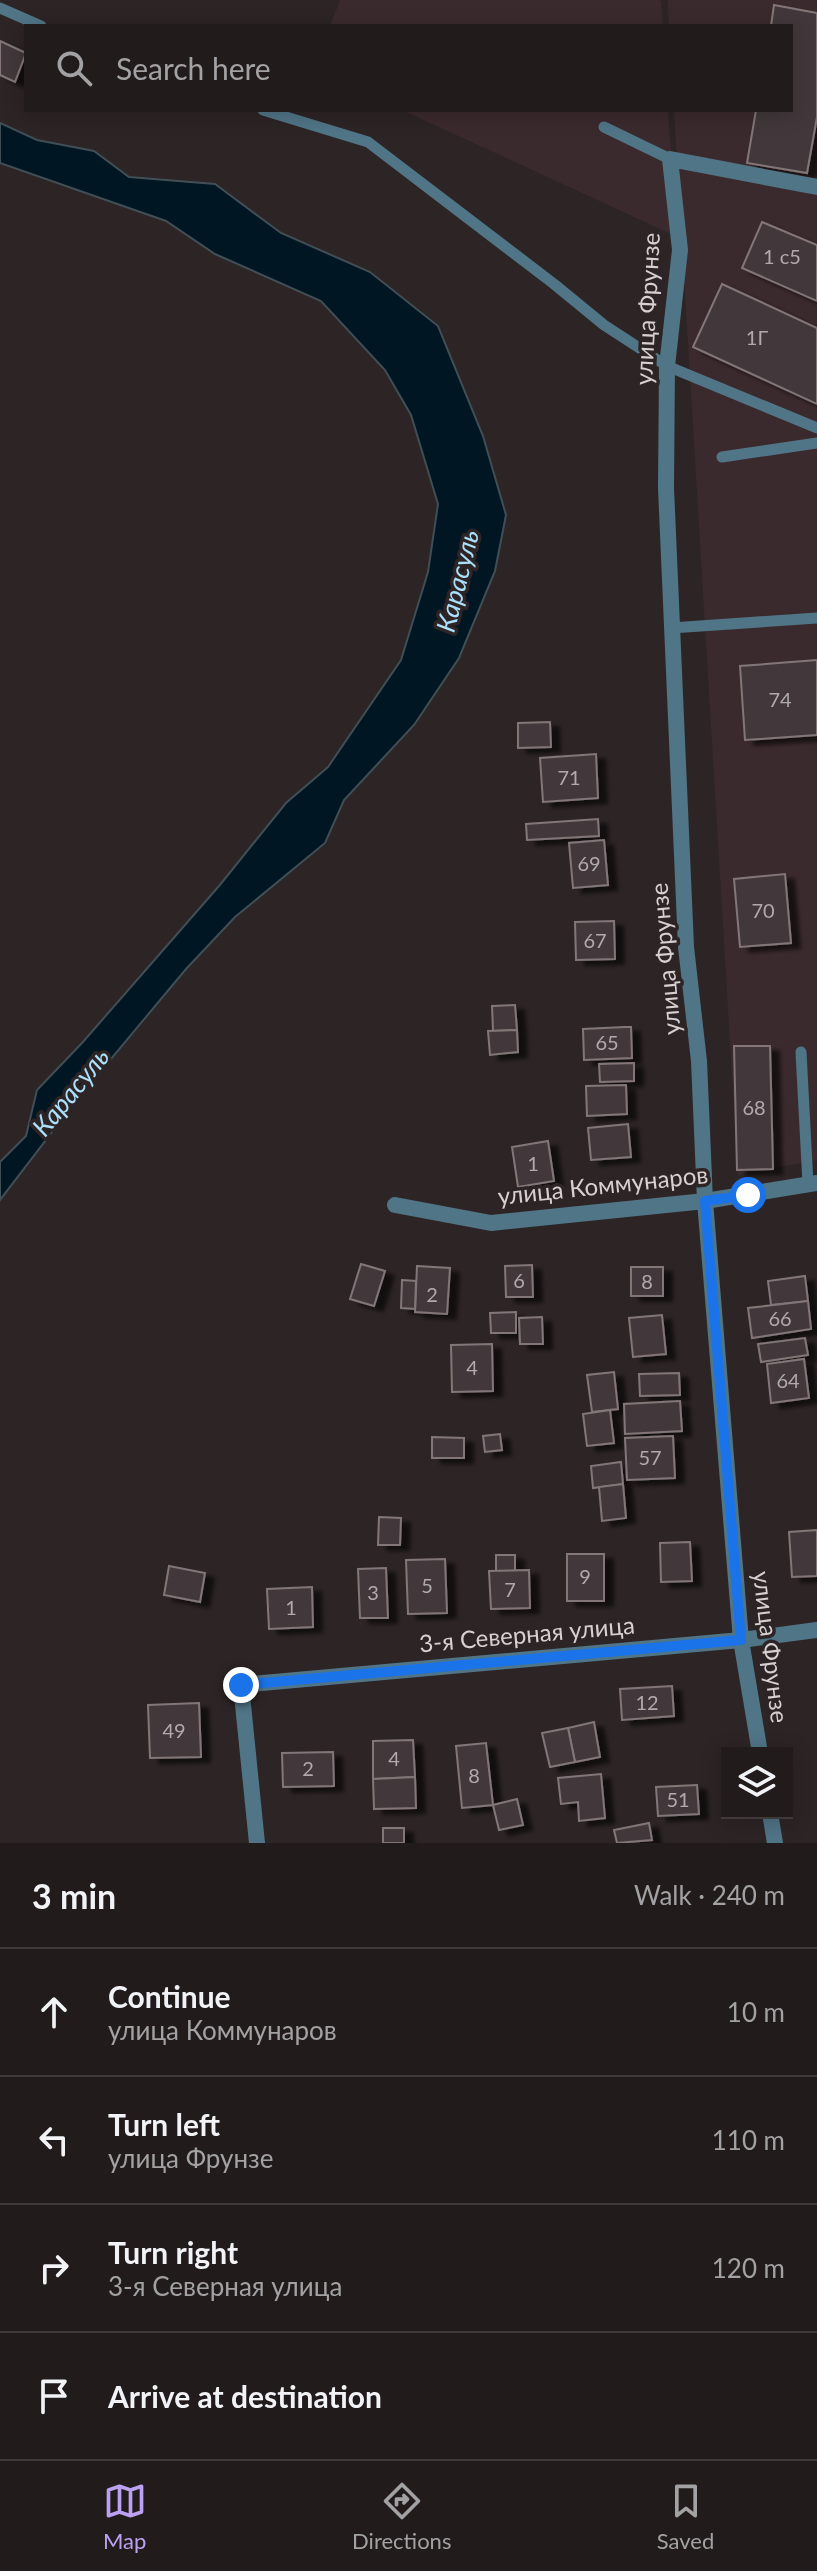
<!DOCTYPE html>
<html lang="en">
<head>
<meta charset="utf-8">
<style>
  :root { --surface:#221b1c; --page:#2a2425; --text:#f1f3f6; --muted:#a2a1a3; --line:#3f393b; --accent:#bca0f2 }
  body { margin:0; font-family:Lato,sans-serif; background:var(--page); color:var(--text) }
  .controls { position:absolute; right:24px; bottom:24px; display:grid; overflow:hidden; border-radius:0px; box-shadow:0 4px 20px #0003 }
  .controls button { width:72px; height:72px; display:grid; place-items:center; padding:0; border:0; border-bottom:2px solid var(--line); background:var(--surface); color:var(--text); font:40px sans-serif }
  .stop { position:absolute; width:24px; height:24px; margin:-18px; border:6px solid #1a73e8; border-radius:50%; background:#fff }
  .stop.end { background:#1a73e8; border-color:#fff; box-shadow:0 2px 8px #0008 }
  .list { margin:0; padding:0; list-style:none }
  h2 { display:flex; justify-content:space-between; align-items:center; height:104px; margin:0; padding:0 32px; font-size:34px }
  h2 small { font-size:26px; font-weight:400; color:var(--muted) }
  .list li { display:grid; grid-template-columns:52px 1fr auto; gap:24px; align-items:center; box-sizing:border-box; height:128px; padding:0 32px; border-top:2px solid var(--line) }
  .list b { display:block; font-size:30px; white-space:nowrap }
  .list p { margin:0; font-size:26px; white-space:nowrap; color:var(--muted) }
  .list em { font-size:26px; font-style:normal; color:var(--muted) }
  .icon { flex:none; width:44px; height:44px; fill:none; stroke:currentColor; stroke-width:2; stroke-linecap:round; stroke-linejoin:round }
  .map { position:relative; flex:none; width:817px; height:1843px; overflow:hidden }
  .search { position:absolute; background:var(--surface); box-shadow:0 4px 20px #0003; left:24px; right:24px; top:24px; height:88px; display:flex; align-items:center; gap:20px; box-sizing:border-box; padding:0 28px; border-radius:0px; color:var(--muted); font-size:30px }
  .sheet { height:616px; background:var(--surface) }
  nav { display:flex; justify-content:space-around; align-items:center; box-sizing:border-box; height:112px; border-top:2px solid var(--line); background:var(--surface); font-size:22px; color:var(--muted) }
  nav a { display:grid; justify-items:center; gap:4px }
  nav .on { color:var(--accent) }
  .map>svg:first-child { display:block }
</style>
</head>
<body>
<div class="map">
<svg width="817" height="1843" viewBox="0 0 817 1843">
  <defs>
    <filter id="shadow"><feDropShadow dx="9" dy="5" stdDeviation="2" flood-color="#0009"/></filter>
  </defs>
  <rect width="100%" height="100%" fill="#2d2425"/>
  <g fill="#3b2a2d">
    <path d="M340 0H659L661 1 663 26H330Z"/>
    <path d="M668 0H817V1160L738 1175 674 110H791V26H669Z"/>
    <path d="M402 110H668L671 151 663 156 671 234Z"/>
  </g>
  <path fill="#001622" stroke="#404e56" stroke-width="2" d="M0 123 37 140 94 151 129 177 215 184 281 233 370 272 438 326 483 436 506 515 495 571 459 658 414 725 344 800 325 843 235 917 186 969 75 1102 0 1200V1162L26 1136 37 1090 82 1043 219 886 286 803 328 767 401 660 428 572 438 504 411 415 385 370 321 301 215 254 166 221 0 163Z"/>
  <g fill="#43393b" stroke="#827678" stroke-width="2" filter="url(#shadow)">
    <path d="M774 5 817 13V117L807 173 747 163 756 110H791V26H771Z"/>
    <path d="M0 41 26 53 15 82 0 75Z"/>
    <path d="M762 222 817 245V301L742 268Z"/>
    <path d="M722 284 817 328V404L693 347Z"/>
    <path d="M817 660V735L745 740 740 666Z"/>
    <path d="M550 722 551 747 518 748V723Z"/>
    <path d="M596 754 598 798 543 802 540 758Z"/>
    <path d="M598 819 599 836 527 840 526 824Z"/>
    <path d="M604 840 608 885 573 888 569 843Z"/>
    <path d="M785 874 791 943 740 947 734 879Z"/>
    <path d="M614 921 615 959 576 960 575 922Z"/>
    <path d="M515 1005 517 1030 493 1031 492 1006Z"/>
    <path d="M625 1027H631L632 1058 584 1060 583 1029Z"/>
    <path d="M517 1030 518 1052 490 1055 488 1031Z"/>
    <path d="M734 1046H770L773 1169 737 1170Z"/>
    <path d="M634 1063V1081L600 1082 599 1064Z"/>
    <path d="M626 1085 627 1114 587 1116 586 1086Z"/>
    <path d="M628 1124 631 1157 591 1160 588 1128Z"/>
    <path d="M548 1141 554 1181 518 1187 512 1147Z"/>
    <path d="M361 1264 385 1271 374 1306 350 1299Z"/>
    <path d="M532 1265 533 1297H506L505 1266Z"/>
    <path d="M417 1266 450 1268 447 1314 415 1312Z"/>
    <rect x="631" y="1267" width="32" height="29"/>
    <path d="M805 1276 808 1301 771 1305 768 1281Z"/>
    <path d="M402 1280 416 1281 415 1309 401 1308Z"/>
    <path d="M808 1301 811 1329 752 1338 748 1308Z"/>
    <path d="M516 1312V1333H491L490 1313Z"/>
    <path d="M662 1315 666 1354 633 1357 629 1318Z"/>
    <path d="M542 1317 543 1344H520L519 1318Z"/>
    <path d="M805 1338 808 1355 761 1362 758 1344Z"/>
    <path d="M492 1344 493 1391 452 1392 451 1345Z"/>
    <path d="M804 1359 809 1398 771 1403 767 1364Z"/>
    <path d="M614 1372 618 1409 592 1412 587 1375Z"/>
    <path d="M679 1373 680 1395 640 1396 639 1374Z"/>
    <path d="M680 1401 682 1431 625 1434 624 1404Z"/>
    <path d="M610 1410 614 1443 587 1446 583 1414Z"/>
    <path d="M500 1434 502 1450 485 1452 483 1436Z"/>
    <path d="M673 1436 675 1478 627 1480 625 1438Z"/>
    <path d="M432 1437 464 1438V1458H432Z"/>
    <path d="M621 1462 623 1484 593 1488 591 1466Z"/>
    <path d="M623 1484 626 1518 602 1521 599 1487Z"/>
    <path d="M379 1517 401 1518 400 1545H378Z"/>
    <path d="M817 1530V1576L792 1577 789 1532Z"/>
    <path d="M690 1542 692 1581 661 1582 660 1543Z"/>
    <rect x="567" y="1554" width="37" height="47"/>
    <rect x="496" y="1555" width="19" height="16"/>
    <path d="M445 1559 447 1613 408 1614 406 1560Z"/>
    <path d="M169 1566 205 1573 200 1602 164 1595Z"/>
    <path d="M386 1568 388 1618H360L358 1569Z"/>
    <path d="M529 1570 530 1608 491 1609 489 1571Z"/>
    <path d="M312 1587 313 1627 269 1629 267 1589Z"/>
    <path d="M672 1686 674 1716 622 1720 620 1689Z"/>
    <path d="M199 1703 201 1757 150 1758 148 1705Z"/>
    <path d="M594 1722 600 1757 575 1762 568 1728Z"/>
    <path d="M568 1728 575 1762 550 1767 542 1733Z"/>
    <path d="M413 1740 415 1777 373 1779V1741Z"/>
    <path d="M486 1743 493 1805 462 1808 456 1746Z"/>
    <path d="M333 1752 334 1786 283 1787 282 1753Z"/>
    <path d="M601 1774 605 1818 579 1821 578 1802 561 1804 558 1778Z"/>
    <path d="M415 1777 416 1808 374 1809 373 1779Z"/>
    <path d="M697 1785 699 1814 658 1816 656 1787Z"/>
    <path d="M517 1799 523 1825 499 1830 493 1805Z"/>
    <path d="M649 1823 652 1840 617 1843 614 1830Z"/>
    <rect x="383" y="1828" width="21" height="15"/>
  </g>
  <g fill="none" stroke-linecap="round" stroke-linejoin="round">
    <g stroke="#507587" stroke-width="11">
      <path d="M0 8 41 26"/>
      <path d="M263 110 368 142 554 284 604 325 667 366 817 428"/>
      <path d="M604 127 670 159"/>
      <path d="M722 457 817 443"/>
      <path d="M671 628 817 618"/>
      <path d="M801 1052 808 1184"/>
    </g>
    <g stroke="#507587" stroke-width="16">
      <path d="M395 1205 491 1223 705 1201 817 1183"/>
      <path d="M760 1753 741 1640 705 1201 699 1061 686 947 666 488 667 366 680 250 670 159 817 187"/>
      <path d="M770 1813 775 1843"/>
      <path d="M257 1843 241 1685 741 1640 817 1630"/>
    </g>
  </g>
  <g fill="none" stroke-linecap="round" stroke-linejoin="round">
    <path stroke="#1a73e8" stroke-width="10" d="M241 1685 741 1640 705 1201 748 1195"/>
  </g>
  <g text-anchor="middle" stroke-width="7" stroke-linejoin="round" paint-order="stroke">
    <g font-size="20" fill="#b1aaac">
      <text x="782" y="264">1 с5</text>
      <text x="757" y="345">1Г</text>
      <text x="780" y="707">74</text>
      <text x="569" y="785">71</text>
      <text x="589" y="871">69</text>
      <text x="763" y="918">70</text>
      <text x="595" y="948">67</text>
      <text x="607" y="1050">65</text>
      <text x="754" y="1115">68</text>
      <text x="533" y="1171">1</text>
      <text x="519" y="1288">6</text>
      <text x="647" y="1289">8</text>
      <text x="432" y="1302">2</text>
      <text x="780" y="1326">66</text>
      <text x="472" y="1375">4</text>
      <text x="788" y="1388">64</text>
      <text x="650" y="1465">57</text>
      <text x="585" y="1584">9</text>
      <text x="427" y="1593">5</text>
      <text x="510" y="1597">7</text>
      <text x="373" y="1600">3</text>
      <text x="291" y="1615">1</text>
      <text x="647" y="1710">12</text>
      <text x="174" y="1738">49</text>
      <text x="394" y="1766">4</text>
      <text x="308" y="1776">2</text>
      <text x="474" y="1783">8</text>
      <text x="678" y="1807">51</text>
    </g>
    <g font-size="24" fill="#d6d0d1" stroke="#2d2425">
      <text transform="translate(648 309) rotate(-87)" y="8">улица Фрунзе</text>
      <text transform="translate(666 959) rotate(-95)" y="8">улица Фрунзе</text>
      <text transform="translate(603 1186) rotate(-6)" y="8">улица Коммунаров</text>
      <text transform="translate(527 1635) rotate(-5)" y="8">3-я Северная улица</text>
      <text transform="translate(770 1647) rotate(83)" y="8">улица Фрунзе</text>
    </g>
    <g font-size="26" font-style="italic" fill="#abe0fb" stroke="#2d2425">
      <text transform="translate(458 581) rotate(-76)" y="9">Карасуль</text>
      <text transform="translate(71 1092) rotate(-51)" y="9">Карасуль</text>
    </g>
  </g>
</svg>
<div class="controls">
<button><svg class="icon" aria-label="layers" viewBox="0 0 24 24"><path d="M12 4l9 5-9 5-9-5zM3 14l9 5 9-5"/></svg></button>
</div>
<div class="stop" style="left:748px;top:1195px"></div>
<div class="stop end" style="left:241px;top:1685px"></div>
<div class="search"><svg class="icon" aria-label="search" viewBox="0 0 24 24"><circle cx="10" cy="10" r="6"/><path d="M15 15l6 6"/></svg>Search here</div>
</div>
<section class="sheet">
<h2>3 min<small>Walk · 240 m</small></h2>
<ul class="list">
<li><svg class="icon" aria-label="ahead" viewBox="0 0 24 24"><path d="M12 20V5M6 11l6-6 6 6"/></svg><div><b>Continue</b><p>улица Коммунаров</p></div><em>10 m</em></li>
<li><svg class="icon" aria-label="left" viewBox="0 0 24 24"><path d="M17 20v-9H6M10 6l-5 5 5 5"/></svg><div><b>Turn left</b><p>улица Фрунзе</p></div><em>110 m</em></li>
<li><svg class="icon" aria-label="right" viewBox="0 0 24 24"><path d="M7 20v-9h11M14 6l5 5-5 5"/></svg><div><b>Turn right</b><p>3-я Северная улица</p></div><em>120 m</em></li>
<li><svg class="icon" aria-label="arrive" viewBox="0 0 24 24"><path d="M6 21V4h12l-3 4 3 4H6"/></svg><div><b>Arrive at destination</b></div></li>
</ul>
</section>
<nav>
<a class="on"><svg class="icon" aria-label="map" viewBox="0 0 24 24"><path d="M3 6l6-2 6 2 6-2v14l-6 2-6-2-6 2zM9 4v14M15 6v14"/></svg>Map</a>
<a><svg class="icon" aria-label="directions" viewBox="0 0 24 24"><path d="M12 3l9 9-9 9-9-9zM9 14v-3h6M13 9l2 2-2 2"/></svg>Directions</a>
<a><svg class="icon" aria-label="saved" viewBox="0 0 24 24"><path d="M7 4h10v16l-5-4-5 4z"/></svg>Saved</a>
</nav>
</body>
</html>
